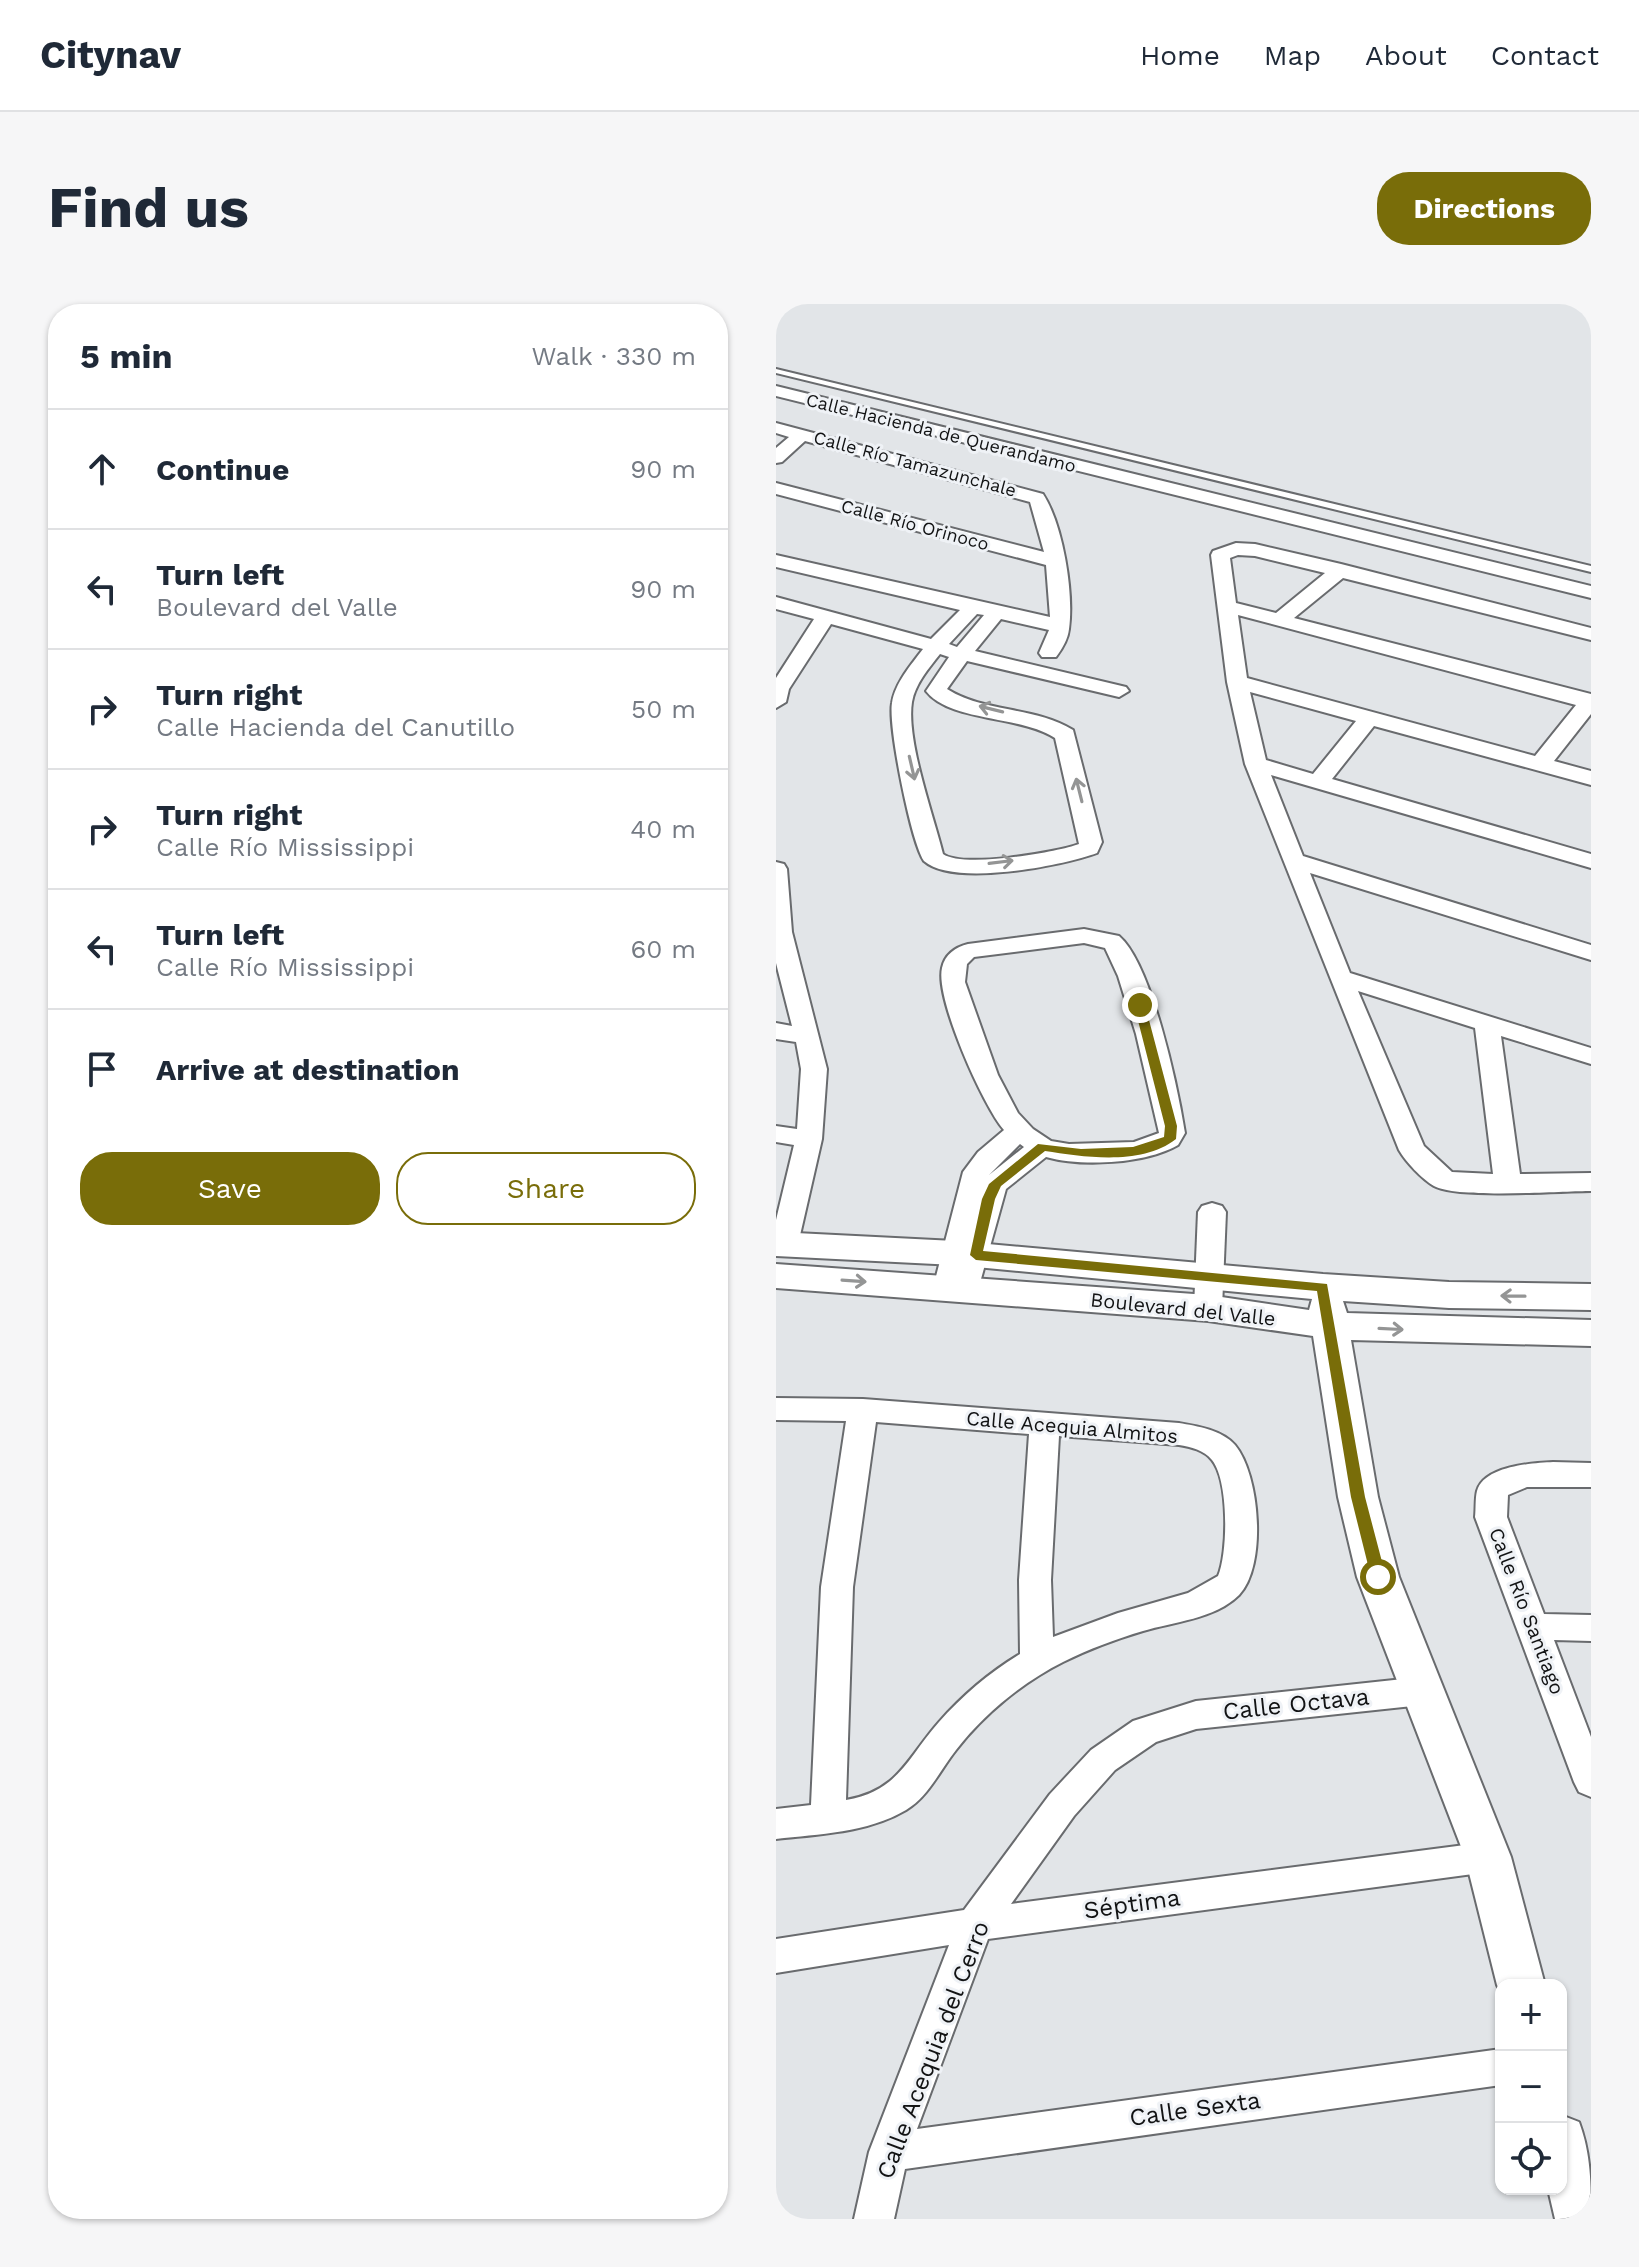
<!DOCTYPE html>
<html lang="en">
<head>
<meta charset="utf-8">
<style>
  :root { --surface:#fff; --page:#f6f6f7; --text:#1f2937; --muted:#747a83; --line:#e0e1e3; --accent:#796d09 }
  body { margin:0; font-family:"Work Sans",sans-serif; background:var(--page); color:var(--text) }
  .controls { position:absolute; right:24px; bottom:24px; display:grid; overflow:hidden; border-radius:16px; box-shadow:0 2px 6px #0004 }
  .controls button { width:72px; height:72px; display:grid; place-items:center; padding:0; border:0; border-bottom:2px solid var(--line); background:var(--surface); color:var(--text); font:40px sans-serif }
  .stop { position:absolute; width:24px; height:24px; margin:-18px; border:6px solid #796d09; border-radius:50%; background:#fff }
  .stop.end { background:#796d09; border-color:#fff; box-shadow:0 2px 8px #0008 }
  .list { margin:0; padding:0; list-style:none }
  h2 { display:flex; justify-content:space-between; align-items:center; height:104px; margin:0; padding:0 32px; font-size:34px }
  h2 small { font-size:26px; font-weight:400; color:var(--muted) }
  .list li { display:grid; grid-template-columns:52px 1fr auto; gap:24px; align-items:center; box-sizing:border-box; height:120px; padding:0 32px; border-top:2px solid var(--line) }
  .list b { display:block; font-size:30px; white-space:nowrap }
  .list p { margin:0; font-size:26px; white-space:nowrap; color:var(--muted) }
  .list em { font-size:26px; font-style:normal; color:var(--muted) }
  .actions { display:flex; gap:16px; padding:24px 32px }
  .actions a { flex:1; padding:18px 0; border:2px solid var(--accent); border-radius:32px; text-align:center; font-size:28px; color:var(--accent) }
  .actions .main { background:var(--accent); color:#fff }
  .icon { flex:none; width:44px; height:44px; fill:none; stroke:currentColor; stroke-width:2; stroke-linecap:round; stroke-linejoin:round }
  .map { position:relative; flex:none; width:815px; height:1915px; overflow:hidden; border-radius:32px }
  header { display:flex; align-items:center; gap:48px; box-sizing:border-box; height:112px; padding:0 40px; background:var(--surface); border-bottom:2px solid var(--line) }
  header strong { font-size:38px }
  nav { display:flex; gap:44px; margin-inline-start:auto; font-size:28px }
  .intro { display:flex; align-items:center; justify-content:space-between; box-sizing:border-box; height:192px; padding:0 48px }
  h1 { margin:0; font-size:56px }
  .button { padding:20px 36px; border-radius:32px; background:var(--accent); color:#fff; font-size:28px; font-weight:700 }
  main { display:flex; gap:48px; padding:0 48px }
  aside { flex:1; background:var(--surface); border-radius:32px; box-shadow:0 2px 6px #0004 }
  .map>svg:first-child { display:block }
</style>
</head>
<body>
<header>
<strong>Citynav</strong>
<nav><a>Home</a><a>Map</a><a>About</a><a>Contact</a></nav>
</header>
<div class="intro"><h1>Find us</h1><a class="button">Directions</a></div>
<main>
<aside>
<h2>5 min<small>Walk · 330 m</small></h2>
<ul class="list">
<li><svg class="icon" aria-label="ahead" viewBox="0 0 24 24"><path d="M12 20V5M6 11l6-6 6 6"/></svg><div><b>Continue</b></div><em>90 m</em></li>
<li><svg class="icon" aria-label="left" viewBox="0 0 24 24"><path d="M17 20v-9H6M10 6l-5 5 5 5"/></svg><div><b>Turn left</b><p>Boulevard del Valle</p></div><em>90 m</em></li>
<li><svg class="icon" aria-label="right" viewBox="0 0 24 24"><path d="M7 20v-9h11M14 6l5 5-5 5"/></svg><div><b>Turn right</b><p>Calle Hacienda del Canutillo</p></div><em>50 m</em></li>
<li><svg class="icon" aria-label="right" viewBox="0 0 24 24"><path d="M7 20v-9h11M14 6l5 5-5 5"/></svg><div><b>Turn right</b><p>Calle Río Mississippi</p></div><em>40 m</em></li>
<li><svg class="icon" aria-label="left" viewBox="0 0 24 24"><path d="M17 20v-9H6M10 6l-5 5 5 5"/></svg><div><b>Turn left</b><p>Calle Río Mississippi</p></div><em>60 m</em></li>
<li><svg class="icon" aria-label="arrive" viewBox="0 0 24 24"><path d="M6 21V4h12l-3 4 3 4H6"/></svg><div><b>Arrive at destination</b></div></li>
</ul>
<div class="actions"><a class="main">Save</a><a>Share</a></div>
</aside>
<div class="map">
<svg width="815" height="1915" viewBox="0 0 815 1915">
  <rect width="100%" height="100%" fill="#e2e5e8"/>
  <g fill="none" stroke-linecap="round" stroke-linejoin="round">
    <defs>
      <path id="service" d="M0 65 815 262V268L0 69Z"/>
      <g id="minor">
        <path d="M0 82 815 282V294L0 92Z"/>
        <path d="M0 119 267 190C287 221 298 289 293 325 292 335 286 345 280 353H266L263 349 273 326 225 315 199 347 350 383 353 387 343 393 191 357 171 385C209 409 258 402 297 426L326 538 321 549C286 562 177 583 148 557 135 538 112 422 116 399 119 379 135 361 147 345L55 320 13 385 10 398 0 404V374L38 315 0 305V293L155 335 184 306 0 263V251L274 313 270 261 0 190V179L268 248 254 198 29 137 6 158 0 159V144L13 133 0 129ZM201 310 208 311 181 343 173 340ZM164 350 173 353 150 387C174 418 243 411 279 434L303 540C279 549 186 564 167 550 157 510 130 436 136 398 139 380 153 364 164 350Z"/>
        <path d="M460 239 479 240 565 260 815 324V336L567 274 518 314 815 390V410L778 457 815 467V481L598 422 556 475 815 550V564L495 471 527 552 815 641V656L534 569 574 669 815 744V760L725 732 744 870 815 869V887C784 887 681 895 658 882 646 875 630 858 623 846L469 460 451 378 435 251 437 247ZM462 251 479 252 549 269 500 309 460 299 454 254ZM462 311 800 401 759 452 471 374ZM474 388 580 417 537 470 490 456ZM582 687 699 724 717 870 676 868 648 842Z"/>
        <path d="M0 558 8 560 11 565 16 628 51 765 46 835 22 940 18 947 8 949 0 947V916L18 841 0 838V822L21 825 25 765 20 738 0 735V719L16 722 0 659Z"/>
        <path d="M308 625 343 632C376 660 402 785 409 829L402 841C369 860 306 863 270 853L230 885 200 993C189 996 172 994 161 991L157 984 187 868 202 848 228 826C207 802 159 694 166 664 169 650 180 643 192 640ZM308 639 329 644 342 672 360 730 383 829 358 838 293 840 275 837 257 825 242 809 222 771 189 678 191 660 198 653ZM244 840 248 843 213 871Z"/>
        <path d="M436 899 446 902 450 908 446 1004 442 1011 432 1014 422 1011 418 1004 422 908 426 902Z"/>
        <path d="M0 1094 87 1095 403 1119C421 1122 446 1126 459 1141 484 1171 491 1262 463 1291 439 1315 397 1318 367 1327 340 1335 313 1345 287 1358 247 1378 208 1410 180 1446 164 1466 153 1492 130 1506 91 1529 43 1530 0 1535V1505L35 1501 45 1283 70 1117 0 1116ZM100 1118 253 1130 243 1276 244 1350C214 1368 186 1392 163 1418 131 1454 123 1487 70 1496L77 1283ZM283 1132 403 1141C415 1143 428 1146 436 1156 453 1177 452 1249 442 1272L412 1289 342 1309 277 1333 275 1276Z"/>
        <path d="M777 1158 815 1159V1183H751L732 1191 731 1213 768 1310 815 1311V1337L778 1336 815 1433V1493L803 1488 798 1478 699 1213C700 1205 699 1195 701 1187 708 1162 756 1159 777 1158Z"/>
        <path d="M646 1373 658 1377 663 1387 658 1397 646 1401 420 1425 380 1438 339 1466 298 1512 235 1600 712 1538 725 1542 730 1553 725 1564 712 1568 212 1635 141 1825 725 1745V1781L129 1865 118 1915H78L93 1848 173 1641 0 1669V1635L188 1606 274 1490 315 1446 357 1417 420 1397Z"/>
      </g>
      <g id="tertiary">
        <path d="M0 928 179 937 547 970 673 978 815 980V1006L673 1004 567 997 571 1009 815 1016V1042L575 1036 602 1193 623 1273 735 1553 769 1681H725V1690L721 1681 689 1553 581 1273 562 1193 537 1032 432 1017 0 984V960L432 991 533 1006 536 995 179 961 0 952Z"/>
        <path d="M785 1811 803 1818C815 1850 815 1880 815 1915H779L772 1885H785Z"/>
      </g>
    </defs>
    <use href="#service" stroke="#696b6e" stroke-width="4"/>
    <use href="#minor" stroke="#696b6e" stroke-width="4"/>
    <use href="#tertiary" stroke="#696b6e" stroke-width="4"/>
    <use href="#service" fill="#fff" fill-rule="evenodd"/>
    <use href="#minor" fill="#fff" fill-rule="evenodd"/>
    <use href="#tertiary" fill="#fff" fill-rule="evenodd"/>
  </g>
  <defs><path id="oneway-shaft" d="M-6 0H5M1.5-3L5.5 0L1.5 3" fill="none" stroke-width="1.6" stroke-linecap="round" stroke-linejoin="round" transform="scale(2)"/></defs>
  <g stroke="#949595">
    <use href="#oneway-shaft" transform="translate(215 405) rotate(-166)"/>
    <use href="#oneway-shaft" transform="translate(136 464) rotate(77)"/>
    <use href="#oneway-shaft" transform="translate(303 486) rotate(-104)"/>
    <use href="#oneway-shaft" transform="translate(225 558) rotate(-7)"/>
    <use href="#oneway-shaft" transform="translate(78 977) rotate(4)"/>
    <use href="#oneway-shaft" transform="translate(737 992) rotate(-179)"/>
    <use href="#oneway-shaft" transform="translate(615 1025) rotate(3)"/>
  </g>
  <path fill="#796d09" d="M364 697 369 701 401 822 400 835C366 862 308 853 269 847L225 882 219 895 207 947 551 980 589 1193 610 1273 607 1277H597L595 1273 575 1193 541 987 200 956 194 951 206 895 213 880 262 840 305 845 357 843 388 833 389 822 358 701Z"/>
  <g text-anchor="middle" stroke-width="6" stroke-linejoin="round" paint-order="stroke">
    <g font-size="18" fill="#121314" stroke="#eff2f6">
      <text transform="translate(165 129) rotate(14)" y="6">Calle Hacienda de Querandamo</text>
      <text transform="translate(139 160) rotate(15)" y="6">Calle Río Tamazunchale</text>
      <text transform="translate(139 221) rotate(15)" y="6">Calle Río Orinoco</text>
    </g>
    <g font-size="20" fill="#121314" stroke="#eff2f6">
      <text transform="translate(407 1005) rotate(6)" y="7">Boulevard del Valle</text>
      <text transform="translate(296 1123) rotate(5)" y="7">Calle Acequia Almitos</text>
      <text transform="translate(751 1307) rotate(69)" y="7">Calle Río Santiago</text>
    </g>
    <g font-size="24" fill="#121314" stroke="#eff2f6">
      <text transform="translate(520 1400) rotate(-6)" y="8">Calle Octava</text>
      <text transform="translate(356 1600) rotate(-8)" y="8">Séptima</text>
      <text transform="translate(157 1746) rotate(-69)" y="8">Calle Acequia del Cerro</text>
      <text transform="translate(419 1805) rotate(-8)" y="8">Calle Sexta</text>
    </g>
  </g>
</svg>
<div class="controls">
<button>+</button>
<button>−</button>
<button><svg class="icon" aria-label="locate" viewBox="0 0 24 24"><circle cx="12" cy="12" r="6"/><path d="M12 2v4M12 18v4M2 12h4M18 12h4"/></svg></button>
</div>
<div class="stop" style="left:602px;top:1273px"></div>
<div class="stop end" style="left:364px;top:701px"></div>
</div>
</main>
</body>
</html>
